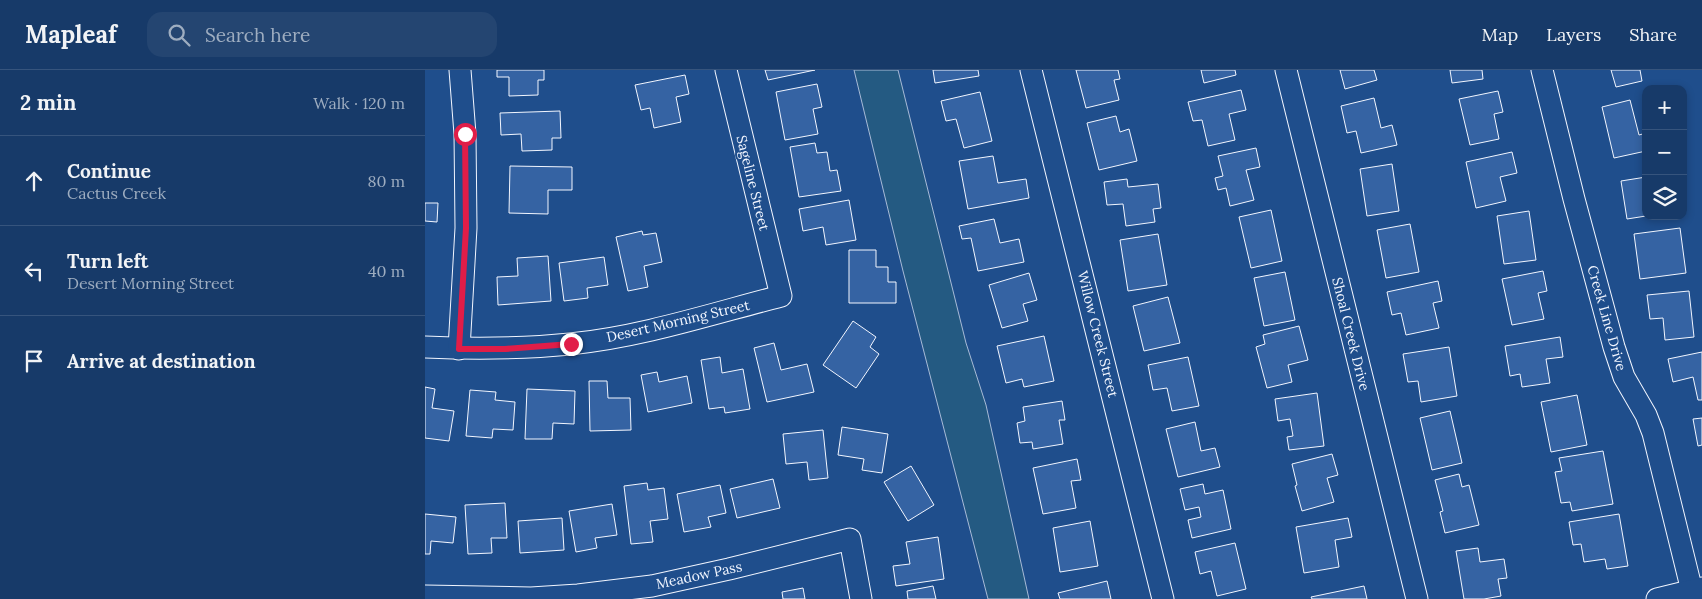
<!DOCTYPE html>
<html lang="en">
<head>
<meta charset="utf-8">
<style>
  :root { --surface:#173a69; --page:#244571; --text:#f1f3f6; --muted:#9eadc0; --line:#36547d }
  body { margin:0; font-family:Lora,serif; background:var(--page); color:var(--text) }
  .controls { position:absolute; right:15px; top:15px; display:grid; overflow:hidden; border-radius:10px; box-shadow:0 2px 8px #0003 }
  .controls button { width:45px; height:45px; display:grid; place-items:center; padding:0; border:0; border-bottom:1px solid var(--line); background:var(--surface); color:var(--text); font:25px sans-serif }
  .stop { position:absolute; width:15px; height:15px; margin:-11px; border:4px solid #e11d48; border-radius:50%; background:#fff }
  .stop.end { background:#e11d48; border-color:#fff; box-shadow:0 1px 5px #0008 }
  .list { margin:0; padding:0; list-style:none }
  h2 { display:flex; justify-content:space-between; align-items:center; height:65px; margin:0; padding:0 20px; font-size:21px }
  h2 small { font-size:16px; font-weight:400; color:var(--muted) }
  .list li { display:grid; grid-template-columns:32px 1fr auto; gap:15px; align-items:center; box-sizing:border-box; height:90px; padding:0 20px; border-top:1px solid var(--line) }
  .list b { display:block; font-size:19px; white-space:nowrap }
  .list p { margin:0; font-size:16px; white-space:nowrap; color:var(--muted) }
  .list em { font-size:16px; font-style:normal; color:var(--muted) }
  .icon { flex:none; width:28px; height:28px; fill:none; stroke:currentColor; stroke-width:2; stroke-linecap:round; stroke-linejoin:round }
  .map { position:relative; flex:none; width:1277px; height:529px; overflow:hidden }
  header { display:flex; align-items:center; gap:30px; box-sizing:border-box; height:70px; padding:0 25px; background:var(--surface); border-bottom:1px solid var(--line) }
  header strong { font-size:24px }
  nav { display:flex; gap:28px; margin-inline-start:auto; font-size:18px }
  .search { width:350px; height:45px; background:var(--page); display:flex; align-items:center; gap:12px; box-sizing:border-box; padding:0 18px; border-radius:15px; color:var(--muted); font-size:19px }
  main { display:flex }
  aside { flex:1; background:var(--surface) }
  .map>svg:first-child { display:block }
</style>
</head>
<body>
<header>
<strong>Mapleaf</strong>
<div class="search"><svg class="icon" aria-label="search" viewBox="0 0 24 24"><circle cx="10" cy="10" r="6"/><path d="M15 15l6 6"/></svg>Search here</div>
<nav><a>Map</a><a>Layers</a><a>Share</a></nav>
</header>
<main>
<aside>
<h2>2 min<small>Walk · 120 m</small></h2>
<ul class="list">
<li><svg class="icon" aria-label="ahead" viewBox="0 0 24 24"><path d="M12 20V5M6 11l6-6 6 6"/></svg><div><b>Continue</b><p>Cactus Creek</p></div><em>80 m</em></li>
<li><svg class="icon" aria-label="left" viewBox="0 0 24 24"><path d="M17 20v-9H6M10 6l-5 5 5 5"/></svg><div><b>Turn left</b><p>Desert Morning Street</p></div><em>40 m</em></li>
<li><svg class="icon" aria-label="arrive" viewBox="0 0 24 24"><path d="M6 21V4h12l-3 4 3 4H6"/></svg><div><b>Arrive at destination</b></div></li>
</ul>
</aside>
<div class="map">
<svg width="1277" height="529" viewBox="0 0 1277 529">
  <rect width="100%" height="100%" fill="#1f4e8c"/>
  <path fill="#245a82" stroke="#a8bbd7" d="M429 0H473L541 273 561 335 604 529H563L478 201Z"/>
  <g fill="#3563a3" stroke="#f2f6ff">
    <path d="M72 0H119V10H113V25L84 26V7H72Z"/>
    <path d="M340 0H390L343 10Z"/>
    <path d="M508 0H553L554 6 510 13Z"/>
    <path d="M651 0H693L695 9 689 10 694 30 661 38Z"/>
    <path d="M776 0H810L811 5 779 13Z"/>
    <path d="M915 0H949L952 10 920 19Z"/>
    <path d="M1025 0H1057L1058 9 1027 13Z"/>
    <path d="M1186 0H1215L1217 11 1191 17Z"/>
    <path d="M260 5 264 24 251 27 256 52 229 58 225 38 216 40 210 15Z"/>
    <path d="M392 14 397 37 388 39 393 64 360 70 351 22Z"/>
    <path d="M816 20 821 40 804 44 810 70 783 76 777 50 768 51 763 32Z"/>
    <path d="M1073 21 1078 42 1069 44 1074 69 1045 75 1034 29Z"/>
    <path d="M555 22 567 71 539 78 531 49 521 51 516 31Z"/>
    <path d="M949 28 956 58 967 55 972 75 936 83 931 61 922 63 916 36Z"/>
    <path d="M1205 30 1214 65 1221 63V81L1189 88 1177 37Z"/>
    <path d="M135 41 136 68H127V80L97 81 96 64 76 65 75 43Z"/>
    <path d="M691 46 695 62 704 59 712 91 674 100 662 53Z"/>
    <path d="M390 73 392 83 402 82 405 101 412 100 416 121 374 127 365 77Z"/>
    <path d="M831 78 835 97 821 100 829 130 805 136 801 118 793 120 790 108 798 106 793 86Z"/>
    <path d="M1087 82 1092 103 1075 107 1081 131 1051 138 1041 92Z"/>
    <path d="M568 86 573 113 601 109 604 128 543 139 534 91Z"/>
    <path d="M967 94 974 141 942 146 935 99Z"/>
    <path d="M85 96 147 97V120H123V144L84 143Z"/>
    <path d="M1221 107V146L1202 149 1196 111Z"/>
    <path d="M702 109 703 117 733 114 736 138 728 139 730 152 701 156 698 134 682 135 679 112Z"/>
    <path d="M424 130 431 170 401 175 398 157 378 161 374 139Z"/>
    <path d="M0 133H13L12 152 0 151Z"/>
    <path d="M846 140 857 191 826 198 814 147Z"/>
    <path d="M1104 141 1111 190 1079 194 1072 146Z"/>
    <path d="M569 149 575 173 594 169 599 192 553 201 546 168 537 169 534 156Z"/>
    <path d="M985 154 994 202 961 208 952 160Z"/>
    <path d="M1255 158 1261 203 1215 209 1209 164Z"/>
    <path d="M217 161 218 165 231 163 237 192 219 196 223 217 203 221 191 167Z"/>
    <path d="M733 164 742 215 703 221 695 170Z"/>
    <path d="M424 180H451V197H463V212H471V233H424Z"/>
    <path d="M123 186 126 231 73 235 72 207 93 206 92 188Z"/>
    <path d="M179 187 183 215 162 218 163 228 139 231 134 193Z"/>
    <path d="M1118 201 1122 221 1113 223 1119 249 1087 255 1077 209Z"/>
    <path d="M860 202 870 250 839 256 829 208Z"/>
    <path d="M604 203 612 230 598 234 603 251 577 258 564 215Z"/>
    <path d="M1013 211 1017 231 1008 233 1014 258 981 265 976 243 967 245 962 222Z"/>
    <path d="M1264 221 1269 267 1240 270 1238 248 1225 249 1222 225Z"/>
    <path d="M743 227 755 273 719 281 708 236Z"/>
    <path d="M428 251 451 267 445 277 454 284 431 318 398 295Z"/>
    <path d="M874 256 883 290 863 295 867 312 842 318 831 277 840 274 838 265Z"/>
    <path d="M619 266 629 311 599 317 597 309 581 313 572 276Z"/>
    <path d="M1135 267 1138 287 1121 289 1125 313 1097 317 1095 304 1085 306 1080 276Z"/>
    <path d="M349 273 356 300 382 294 389 322 342 332 329 278Z"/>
    <path d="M1024 277 1032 326 996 332 993 311 983 312 978 284Z"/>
    <path d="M1277 282V330H1273L1268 307 1248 312 1243 289Z"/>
    <path d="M295 287 297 303 318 299 325 339 300 343 299 337 284 339 276 290Z"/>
    <path d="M763 287 774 336 747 341 742 318 728 320 723 295Z"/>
    <path d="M232 302 234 312 262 306 267 333 223 342 216 305Z"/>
    <path d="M164 311H182L183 328H205L206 360 165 361Z"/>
    <path d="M0 317 10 319 7 338 29 341 24 371 0 368Z"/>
    <path d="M102 319 150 321 149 354 128 353 127 369H100Z"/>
    <path d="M45 320 71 322 70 330 90 332 88 360 68 359 67 368 41 366Z"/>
    <path d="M892 323 899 376 864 380 862 367 868 366 865 349 853 351 850 329Z"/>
    <path d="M1152 325 1162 375 1126 382 1116 332Z"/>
    <path d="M637 331 640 350H634L638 374 608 379 607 372 595 373 592 353 600 351 598 337Z"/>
    <path d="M1025 341 1037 393 1007 400 995 348Z"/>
    <path d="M1277 348V375L1273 376 1268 349Z"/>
    <path d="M770 352 776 381 790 378 795 397 753 407 741 359Z"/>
    <path d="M417 357 463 364 457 403 437 400 439 389 413 385Z"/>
    <path d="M398 360 403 408 384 410 382 392 361 394 358 364Z"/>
    <path d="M1178 381 1188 434 1147 441 1145 432 1136 433 1130 402 1137 401 1134 388Z"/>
    <path d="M907 384 913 405 902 408 909 432 877 441 870 416 872 415 867 394Z"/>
    <path d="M652 389 656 410 646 411 651 438 618 444 608 398Z"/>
    <path d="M486 396 509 435 483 451 459 412Z"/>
    <path d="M1034 404 1037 417 1044 415 1054 455 1020 463 1015 442 1018 441 1010 410Z"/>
    <path d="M348 409 355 438 312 448 305 419Z"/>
    <path d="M222 413 223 420 239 418 243 449 225 451 228 472 206 474 199 416Z"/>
    <path d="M778 414 780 424 798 420 806 459 767 468 763 450 776 447 774 437 760 440 755 419Z"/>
    <path d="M295 415 301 443 283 447 286 457 259 462 252 424Z"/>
    <path d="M80 433 82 468H66L67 483 43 484 40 435Z"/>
    <path d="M187 434 192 465 170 468 172 478 151 482 144 441Z"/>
    <path d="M0 444 31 447 28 473 6 471 5 484H0Z"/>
    <path d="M1194 444 1203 496 1182 499 1180 489 1159 492 1156 474 1148 475 1144 452Z"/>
    <path d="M137 448 139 480 95 483 93 451Z"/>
    <path d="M923 448 927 467 910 470 914 497 879 503 871 457Z"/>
    <path d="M665 451 673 496 635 502 628 458Z"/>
    <path d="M513 467 519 509 471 516 468 496 485 494 481 472Z"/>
    <path d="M810 473 821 519 792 526 786 501 775 504 770 482Z"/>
    <path d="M1053 478 1055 492 1079 489 1082 508 1073 509 1076 526 1059 529H1039L1031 481Z"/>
    <path d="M682 511 686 529H635L633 523Z"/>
    <path d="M508 516 511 529H483L482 521Z"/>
    <path d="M939 516 942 529H887L886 527Z"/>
    <path d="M378 518 380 529H358L357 522Z"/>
  </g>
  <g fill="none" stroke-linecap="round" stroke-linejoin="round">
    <defs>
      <g id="minor">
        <path d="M606 0 738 529"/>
        <path d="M861 0 992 529"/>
        <path d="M1117 0 1149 129 1189 277 1199 307 1221 345 1228 363 1269 529"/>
        <path d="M0 277C48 279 96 279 145 274 216 267 286 244 356 226L301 0"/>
        <path d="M34 279 41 158 40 64 35 0"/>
        <path d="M0 526 106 528 153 525 227 516 304 499 425 469 436 529"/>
        <path d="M1232 529 1277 518"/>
      </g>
    </defs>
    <use href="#minor" stroke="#f2f6ff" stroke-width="23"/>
    <use href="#minor" stroke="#1f4e8c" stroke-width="21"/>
  </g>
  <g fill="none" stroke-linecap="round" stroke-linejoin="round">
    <path stroke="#e11d48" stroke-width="6" d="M40 64 41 158 34 279H80L146 274"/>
  </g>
  <g text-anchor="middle" stroke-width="4" stroke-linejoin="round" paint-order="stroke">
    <g font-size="14" fill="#f2f6ff" stroke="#1f4e8c">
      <text transform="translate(328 113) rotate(76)" y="5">Sageline Street</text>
      <text transform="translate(1182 248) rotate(74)" y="5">Creek Line Drive</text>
      <text transform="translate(253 251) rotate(-13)" y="5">Desert Morning Street</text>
      <text transform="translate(673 264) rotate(76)" y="5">Willow Creek Street</text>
      <text transform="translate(926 264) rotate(76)" y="5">Shoal Creek Drive</text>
      <text transform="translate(274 505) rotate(-12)" y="5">Meadow Pass</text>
    </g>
  </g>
</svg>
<div class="controls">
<button>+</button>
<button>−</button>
<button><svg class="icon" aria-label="layers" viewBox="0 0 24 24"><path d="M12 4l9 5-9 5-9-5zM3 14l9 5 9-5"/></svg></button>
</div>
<div class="stop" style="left:40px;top:64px"></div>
<div class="stop end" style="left:146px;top:274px"></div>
</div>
</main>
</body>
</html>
